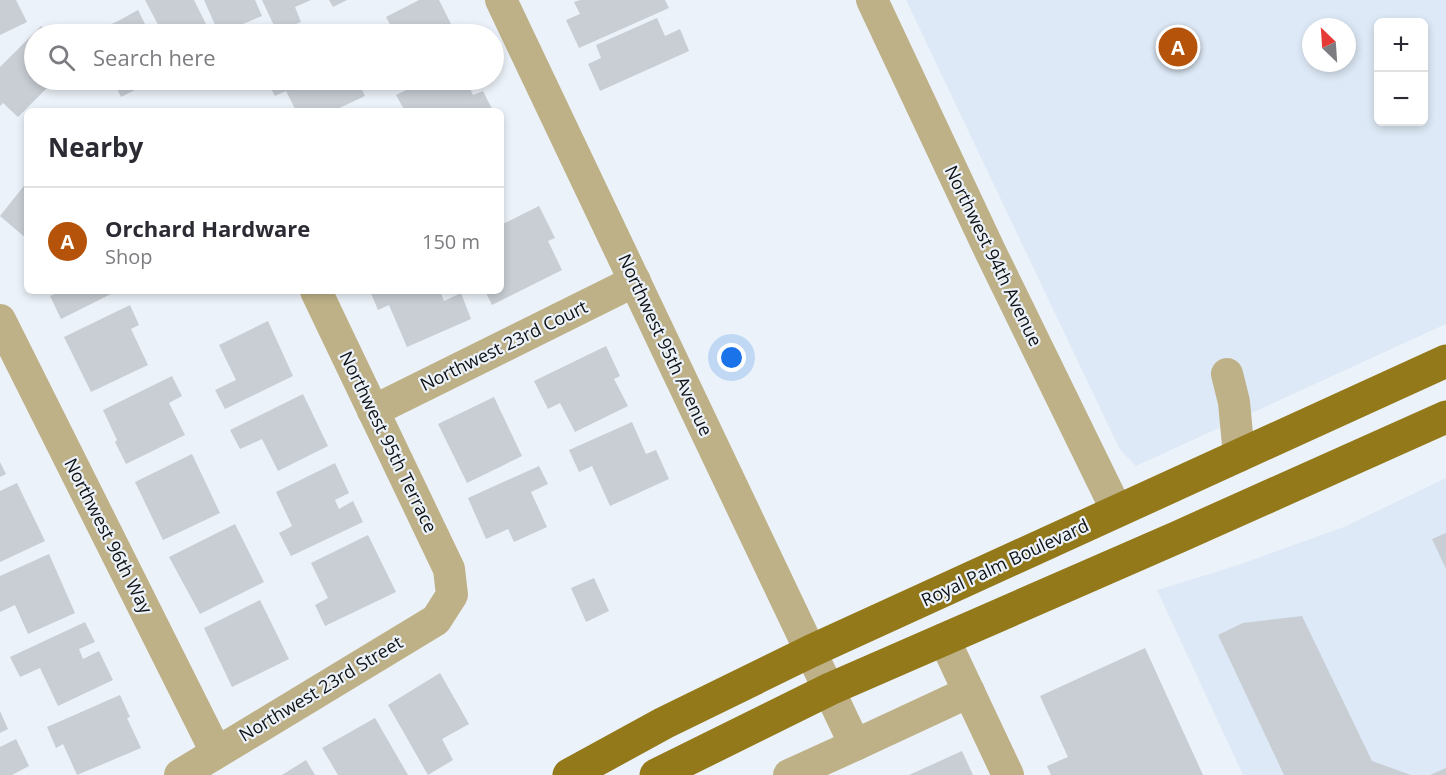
<!DOCTYPE html>
<html lang="en">
<head>
<meta charset="utf-8">
<style>
  :root { --surface:#fff; --page:#f7f7f7; --text:#2b2b33; --muted:#7c7c81; --line:#e1e1e2; --accent:#b45309 }
  body { margin:0; font-family:"Open Sans",sans-serif; background:var(--page); color:var(--text) }
  .controls { position:absolute; right:18px; top:18px; display:grid; overflow:hidden; border-radius:9px; box-shadow:0 3px 9px #0003 }
  .controls button { width:54px; height:54px; display:grid; place-items:center; padding:0; border:0; border-bottom:2px solid var(--line); background:var(--surface); color:var(--text); font:30px sans-serif }
  .compass { position:absolute; left:1302px; top:18px; width:54px; height:54px; border-radius:50%; background:var(--surface); box-shadow:0 3px 9px #0003; rotate:335deg }
  .you { position:absolute; left:732px; top:358px; width:21px; height:21px; margin:-15px; border:4px solid #fff; border-radius:50%; background:#1a73e8; box-shadow:0 0 0 9px #1a73e833 }
  .badge { display:grid; place-items:center; width:39px; height:39px; border-radius:50%; background:var(--accent); color:#fff; font-size:20px; font-weight:700 }
  .pin { position:absolute; translate:-50% -50%; border:3px solid #fff; box-shadow:0 2px 6px #0006 }
  .list { margin:0; padding:0; list-style:none }
  h2 { display:flex; justify-content:space-between; align-items:center; height:78px; margin:0; padding:0 24px; font-size:26px }
  h2 small { font-size:20px; font-weight:400; color:var(--muted) }
  .list li { display:grid; grid-template-columns:39px 1fr auto; gap:18px; align-items:center; box-sizing:border-box; height:108px; padding:0 24px; border-top:2px solid var(--line) }
  .list b { display:block; font-size:22px; white-space:nowrap }
  .list p { margin:0; font-size:20px; white-space:nowrap; color:var(--muted) }
  .list em { font-size:20px; font-style:normal; color:var(--muted) }
  .icon { flex:none; width:33px; height:33px; fill:none; stroke:currentColor; stroke-width:2; stroke-linecap:round; stroke-linejoin:round }
  .map { position:relative; flex:none; width:1446px; height:775px; overflow:hidden }
  .search { position:absolute; background:var(--surface); box-shadow:0 3px 9px #0003; left:24px; top:24px; width:480px; height:66px; display:flex; align-items:center; gap:15px; box-sizing:border-box; padding:0 21px; border-radius:33px; color:var(--muted); font-size:22px }
  .panel { position:absolute; background:var(--surface); box-shadow:0 3px 9px #0003; left:24px; top:108px; width:480px; height:186px; border-radius:9px }
  .map>svg:first-child { display:block }
</style>
</head>
<body>
<div class="map">
<svg width="1446" height="775" viewBox="0 0 1446 775">
  <rect width="100%" height="100%" fill="#ecf2f9"/>
  <g fill="#dde9f6" fill-rule="evenodd">
    <path d="M906 0H1446V324L1136 466 1120 450ZM1378 22H1424V122H1378ZM1311 27H1347V63H1311Z"/>
    <path d="M1446 478V775H1243L1157 590 1238 565 1344 527Z"/>
  </g>
  <g fill="#c8ced4">
    <path d="M0 0H16L27 22 0 35Z"/>
    <path d="M145 0H194L211 34H163Z"/>
    <path d="M204 0H255L262 16 219 34Z"/>
    <path d="M262 0H311L295 7 301 22 277 32Z"/>
    <path d="M329 0H347L333 7Z"/>
    <path d="M419 0H439L456 34H395L386 17Z"/>
    <path d="M580 0H665L669 8 579 48 566 20 580 14 574 2Z"/>
    <path d="M138 10 150 34H90L118 21Z"/>
    <path d="M657 18 665 36 680 29 689 51 600 91 588 64 601 58 596 45Z"/>
    <path d="M41 26 50 34H34V80H55L18 117 3 103 0 106V67Z"/>
    <path d="M113 80H173L151 90 147 84 121 97Z"/>
    <path d="M266 80H339L340 81 357 80 365 96 333 111H296L286 91 275 96Z"/>
    <path d="M427 80H466L473 95 483 91 493 111H420L418 109 405 111 396 95Z"/>
    <path d="M27 182V239L0 216Z"/>
    <path d="M539 206 555 238 548 241 562 270 492 305 485 291H501V225Z"/>
    <path d="M61 291H117L61 319 50 296Z"/>
    <path d="M370 291H440L444 301 461 293 471 319 407 347 389 305 378 310Z"/>
    <path d="M130 305 139 325 131 329 148 365 91 392 64 337Z"/>
    <path d="M268 321 293 376 225 409 215 390 236 380 219 345Z"/>
    <path d="M606 346 620 376 614 379 628 406 575 432 560 403 548 409 534 381Z"/>
    <path d="M172 376 182 396 169 403 185 435 126 464 115 442 117 440 103 410Z"/>
    <path d="M303 394 328 446 278 471 262 439 240 449 230 430Z"/>
    <path d="M494 397 522 456 467 483 438 424Z"/>
    <path d="M632 422 646 454 656 450 669 479 610 506 592 466 579 472 569 450Z"/>
    <path d="M192 454 220 513 163 540 135 482Z"/>
    <path d="M0 462 6 474 0 477Z"/>
    <path d="M335 463 349 493 335 500 339 509 353 501 363 522 291 556 279 533 292 526 276 492Z"/>
    <path d="M539 466 548 484 531 492 547 527 514 542 508 529 486 539 468 498Z"/>
    <path d="M17 483 45 541 0 562V491Z"/>
    <path d="M235 524 264 582 200 614 169 557Z"/>
    <path d="M1446 533V569L1432 539Z"/>
    <path d="M368 535 396 592 325 626 315 605 328 598 311 563Z"/>
    <path d="M49 554 75 613 28 634 15 605 0 612V576Z"/>
    <path d="M594 578 609 611 586 622 571 588Z"/>
    <path d="M260 600 289 659 232 687 204 628Z"/>
    <path d="M1302 616 1372 761 1411 775H1284L1218 635 1243 623Z"/>
    <path d="M85 622 95 642 79 649 83 659 99 651 113 680 58 706 40 668 20 677 10 657Z"/>
    <path d="M1145 648 1203 775H1051L1047 766 1068 757 1040 696Z"/>
    <path d="M440 673 469 724 442 739 453 760 428 775 388 705Z"/>
    <path d="M120 695 130 717 127 718 141 748 77 775 63 744 56 748 47 727Z"/>
    <path d="M0 711 8 729 0 733Z"/>
    <path d="M375 718 408 775H338L322 748Z"/>
    <path d="M16 739 29 766 12 775H0V747Z"/>
    <path d="M962 751 973 775H909Z"/>
    <path d="M306 760 315 775H282Z"/>
    <path d="M1446 768V775H1430Z"/>
  </g>
  <g fill="none" stroke-linecap="round" stroke-linejoin="round">
    <g stroke="#beb187" stroke-width="32">
      <path d="M501 0 855 745 789 775"/>
      <path d="M872 0 990 251 1117 511"/>
      <path d="M0 320 216 752"/>
      <path d="M1227 374 1234 402 1239 456"/>
      <path d="M373 411 635 281"/>
      <path d="M944 639 1008 775"/>
      <path d="M855 745 969 692"/>
      <path d="M180 775 436 620 452 595 449 569 316 291"/>
    </g>
    <g stroke="#93791a" stroke-width="33">
      <path d="M569 775 664 723 811 651 1446 361"/>
      <path d="M656 775 830 689 1178 537 1446 417"/>
    </g>
  </g>
  <g text-anchor="middle" stroke-width="4.5" stroke-linejoin="round" paint-order="stroke">
    <g font-size="18" fill="#0f1113" stroke="#ecf2f9">
      <text transform="translate(993 256) rotate(64)" y="6">Northwest 94th Avenue</text>
      <text transform="translate(665 345) rotate(65)" y="6">Northwest 95th Avenue</text>
      <text transform="translate(504 346) rotate(-26)" y="6">Northwest 23rd Court</text>
      <text transform="translate(388 442) rotate(64)" y="6">Northwest 95th Terrace</text>
      <text transform="translate(108 536) rotate(63)" y="6">Northwest 96th Way</text>
      <text transform="translate(1005 563) rotate(-25)" y="6">Royal Palm Boulevard</text>
      <text transform="translate(321 689) rotate(-31)" y="6">Northwest 23rd Street</text>
    </g>
  </g>
</svg>
<div class="controls">
<button>+</button>
<button>−</button>
</div>
<svg class="compass" viewBox="-18 -18 36 36"><path d="M0-13l5 13h-10z" fill="#e53935"/><path d="M0 13l5-13h-10z" fill="#7c7c81"/></svg>
<div class="you"></div>
<div class="pin badge" style="left:1178px;top:47px">A</div>
<div class="search"><svg class="icon" aria-label="search" viewBox="0 0 24 24"><circle cx="10" cy="10" r="6"/><path d="M15 15l6 6"/></svg>Search here</div>
<section class="panel">
<h2>Nearby<small></small></h2>
<ul class="list">
<li><span class="badge">A</span><div><b>Orchard Hardware</b><p>Shop</p></div><em>150 m</em></li>
</ul>
</section>
</div>
</body>
</html>
